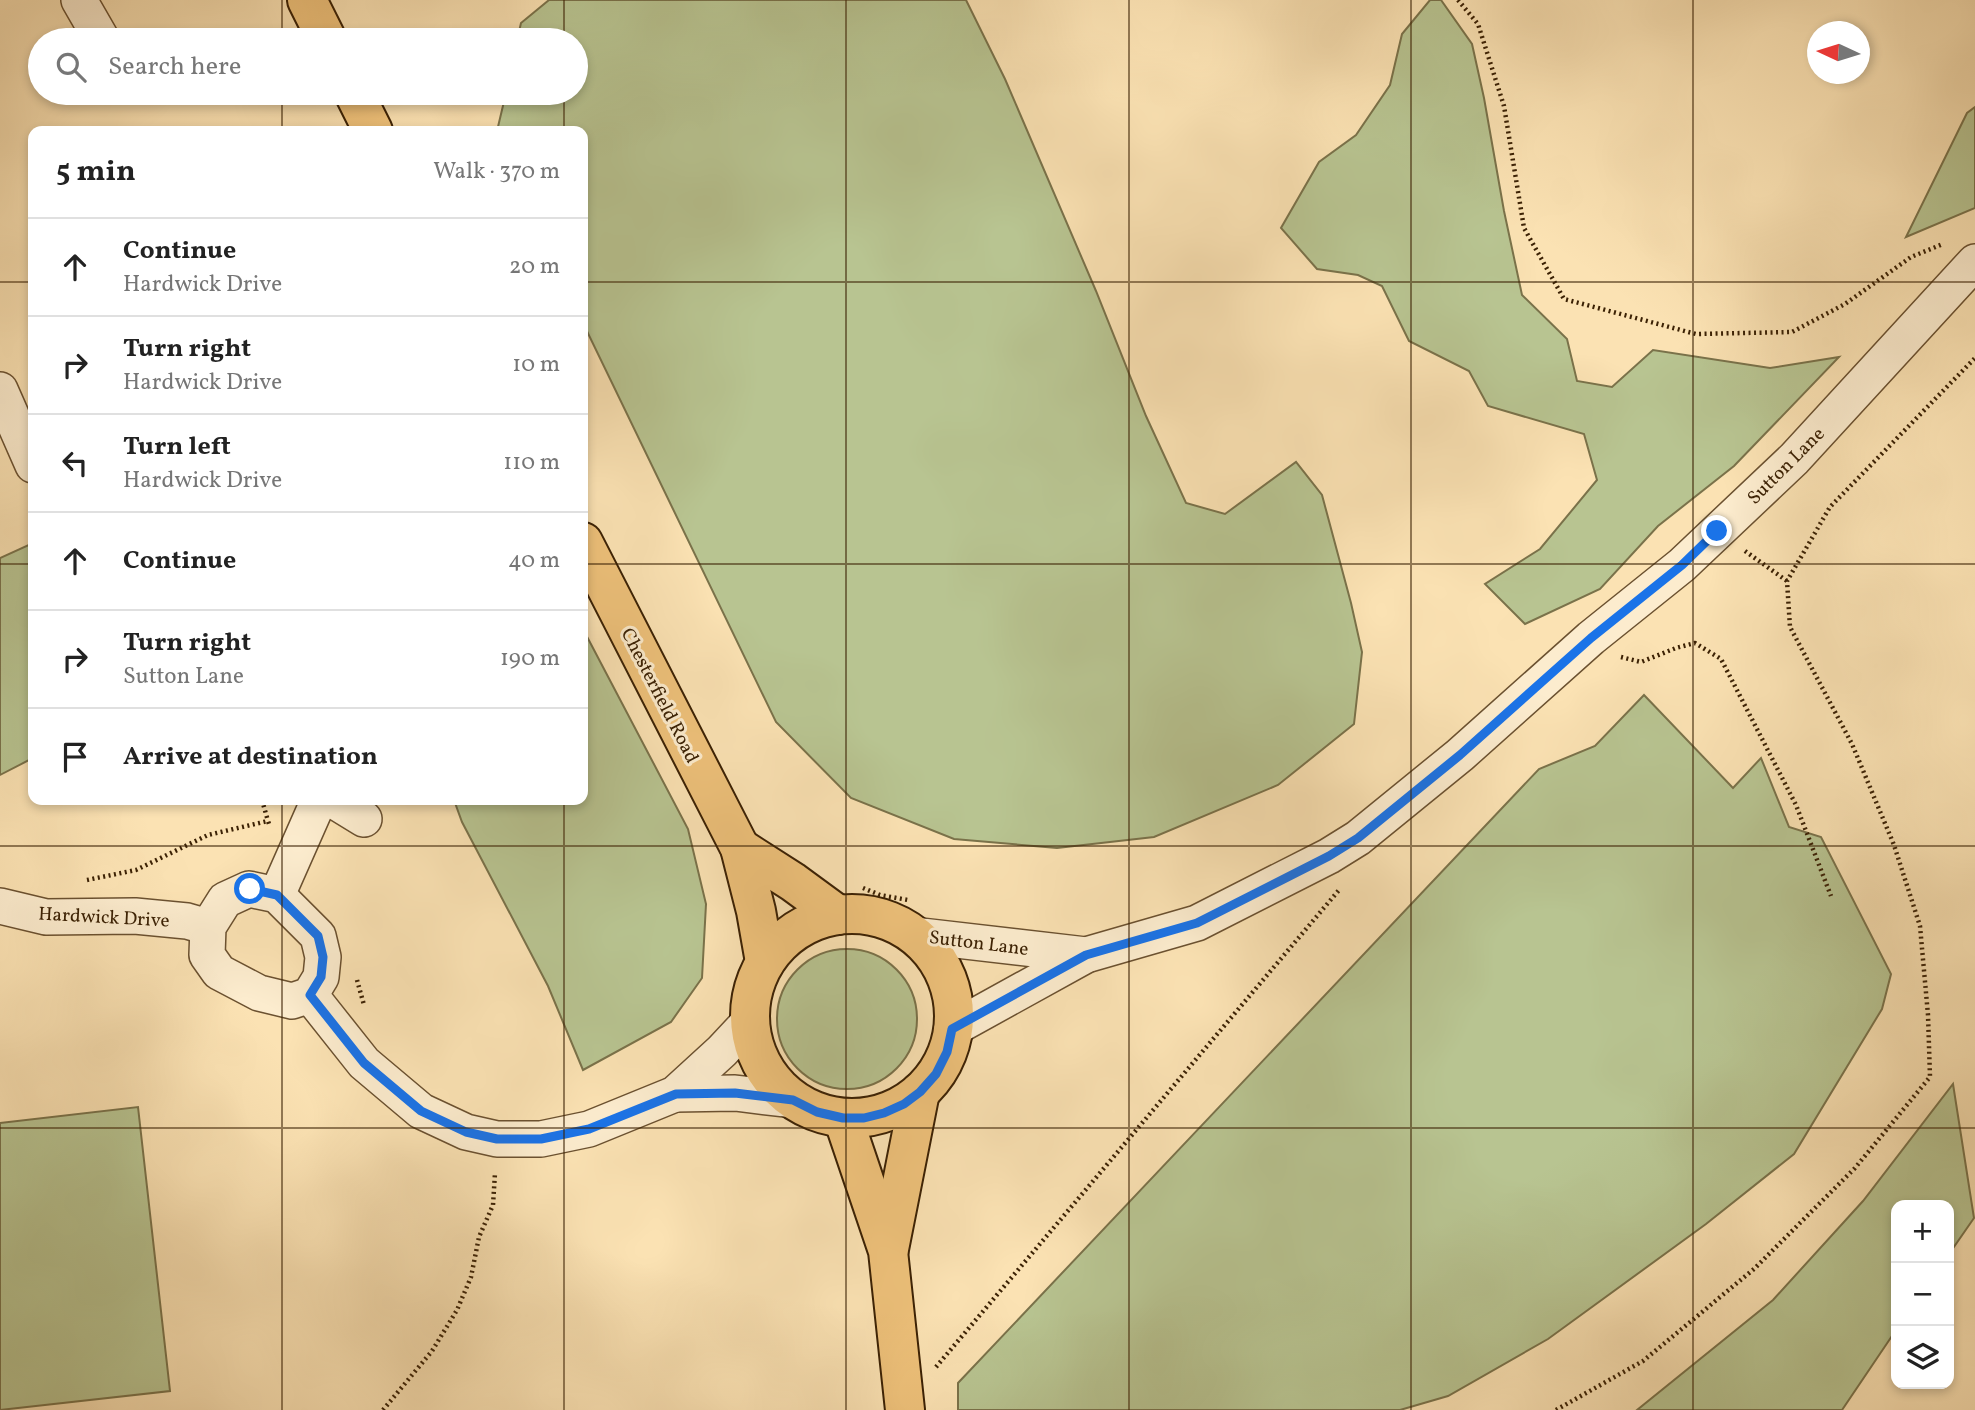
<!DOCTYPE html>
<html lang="en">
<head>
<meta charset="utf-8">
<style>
  :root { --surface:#fff; --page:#f2f2f2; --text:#222; --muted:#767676; --line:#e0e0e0 }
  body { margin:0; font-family:Vollkorn,serif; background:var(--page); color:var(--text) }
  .controls { position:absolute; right:21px; bottom:21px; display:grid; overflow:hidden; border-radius:14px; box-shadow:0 4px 10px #0003 }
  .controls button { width:63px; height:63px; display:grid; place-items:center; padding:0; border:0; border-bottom:2px solid var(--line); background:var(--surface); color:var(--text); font:35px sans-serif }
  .compass { position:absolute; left:1807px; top:21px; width:63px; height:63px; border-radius:50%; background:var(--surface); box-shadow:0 4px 10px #0003; rotate:274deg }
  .stop { position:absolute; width:21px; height:21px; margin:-16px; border:5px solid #1a73e8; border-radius:50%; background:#fff }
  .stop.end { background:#1a73e8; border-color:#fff; box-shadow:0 2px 7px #0008 }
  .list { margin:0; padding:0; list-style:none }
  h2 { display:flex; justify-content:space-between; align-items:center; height:91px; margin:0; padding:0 28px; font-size:30px }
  h2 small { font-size:23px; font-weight:400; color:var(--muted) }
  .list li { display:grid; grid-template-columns:46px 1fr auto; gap:21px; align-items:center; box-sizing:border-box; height:98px; padding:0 28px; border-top:2px solid var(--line) }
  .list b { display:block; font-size:26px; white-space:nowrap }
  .list p { margin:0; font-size:23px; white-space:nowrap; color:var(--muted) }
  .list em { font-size:23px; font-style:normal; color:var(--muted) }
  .icon { flex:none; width:38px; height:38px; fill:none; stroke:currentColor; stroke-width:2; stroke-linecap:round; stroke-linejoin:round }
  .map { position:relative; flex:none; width:1975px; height:1410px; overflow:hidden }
  .search { position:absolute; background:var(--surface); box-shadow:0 4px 10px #0003; left:28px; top:28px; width:560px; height:77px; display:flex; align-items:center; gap:18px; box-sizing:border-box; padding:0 24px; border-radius:38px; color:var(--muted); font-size:26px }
  .panel { position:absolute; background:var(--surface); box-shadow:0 4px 10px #0003; left:28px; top:126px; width:560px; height:679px; border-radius:14px }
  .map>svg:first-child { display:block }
</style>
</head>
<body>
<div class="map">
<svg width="1975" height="1410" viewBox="0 0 1975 1410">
  <rect width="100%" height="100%" fill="#fbe2b3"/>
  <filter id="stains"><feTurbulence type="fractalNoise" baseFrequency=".00286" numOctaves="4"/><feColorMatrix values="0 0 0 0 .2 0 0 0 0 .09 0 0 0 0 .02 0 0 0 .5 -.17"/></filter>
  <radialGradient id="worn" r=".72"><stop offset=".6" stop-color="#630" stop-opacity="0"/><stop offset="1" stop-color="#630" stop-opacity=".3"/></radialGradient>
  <g fill="#b8c491" stroke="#7a724a" stroke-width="2">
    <path d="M549 0H966L1005 79 1096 291 1146 416 1186 503 1225 514 1296 462 1322 495 1351 603 1362 652 1354 724 1278 785 1154 837 1057 848 954 839 851 798 776 722 583 323V131H497L506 93H576V40H517L521 23Z"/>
    <path d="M1430 0H1441L1472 44 1484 98 1504 211 1522 295 1567 339 1577 381 1612 387 1653 350 1770 368 1839 357 1734 466 1658 526 1600 589 1525 624 1485 584 1540 549 1597 480 1584 434 1488 406 1469 371 1409 341 1382 286 1358 275 1317 269 1281 228 1319 162 1356 135 1390 85 1402 34Z"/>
    <path d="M1975 107V208L1906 237 1967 113Z"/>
    <path d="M33 543V758L0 775V558Z"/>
    <path d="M583 629 688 829 706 904 702 978 671 1022 583 1070 548 986 462 822 454 800H583Z"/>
    <path d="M1644 695 1733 788 1761 758 1789 827 1821 837 1891 974 1882 1009 1794 1154 1706 1224 1548 1339 1448 1396 1400 1410H958V1383L1539 769 1595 746Z"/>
    <circle cx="847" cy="1019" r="70"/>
    <path d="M1953 1084 1974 1218 1949 1254V1205H1896V1330L1842 1410H1637L1773 1300 1863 1201Z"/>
    <path d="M138 1107 170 1391 0 1410V1123Z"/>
  </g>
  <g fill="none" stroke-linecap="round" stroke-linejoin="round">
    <defs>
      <g id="minor">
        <path d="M79 0 102 40"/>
        <path d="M0 390 33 465"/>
        <path d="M333 800 364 819"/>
        <path d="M249 889 277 895 318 936 323 957 321 977 310 995 292 1001 259 993 219 972 207 955 208 927 225 900Z"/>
        <path d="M277 895 319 800"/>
        <path d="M0 906 46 917 135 916 187 921 208 927"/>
        <path d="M913 935 1086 955"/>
        <path d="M310 995 364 1063 421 1111 466 1132 497 1139H541L589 1129 675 1094 722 1051 750 1021"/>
        <path d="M952 1029 1086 955 1197 923 1329 856 1358 838 1460 755 1591 638 1682 565 1794 459 1975 262"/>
        <path d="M675 1094 735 1093 793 1100"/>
      </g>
      <g id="major">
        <path d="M307 0 327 40"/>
        <path d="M354 93 373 131"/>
        <path d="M583 542 740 848 756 911 765 962"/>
        <path d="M740 848 793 882 838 915"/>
        <circle cx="852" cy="1016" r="102"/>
        <path d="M843 1118 888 1251 905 1410"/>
        <path d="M889 1249 920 1092"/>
      </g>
    </defs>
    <use href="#minor" stroke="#6b5130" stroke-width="38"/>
    <use href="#major" stroke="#3b2104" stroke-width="42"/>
    <g stroke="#3b2104" stroke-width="4.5" stroke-dasharray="2 3.5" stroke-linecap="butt">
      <path d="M1458 0 1478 24 1504 106 1524 228 1564 299 1696 334 1792 332 1845 304 1911 257 1943 244"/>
      <path d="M1745 551 1787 581"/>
      <path d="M1621 657 1641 662 1676 648 1695 643 1721 659 1796 805 1831 896"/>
      <path d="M262 800 268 821"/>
      <path d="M87 880 136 870 208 835 268 821 270 827"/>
      <path d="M863 888 880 895 908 900"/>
      <path d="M357 980 364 1005"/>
      <path d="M936 1367 1339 890"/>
      <path d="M383 1410 432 1351 457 1310 471 1277 479 1237 493 1205 495 1173"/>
      <path d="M1556 1410 1643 1361 1754 1269 1855 1168 1930 1077 1928 1015 1920 926 1894 845 1852 744 1790 627 1787 581 1830 507 1975 358"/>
    </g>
    <use href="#minor" stroke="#fcecce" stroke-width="35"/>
    <use href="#major" stroke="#eec17a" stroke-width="38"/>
  </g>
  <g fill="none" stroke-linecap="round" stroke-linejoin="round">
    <path stroke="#1a73e8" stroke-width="9" d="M250 889 277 895 318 936 323 957 321 977 310 995 364 1063 421 1111 466 1132 497 1139H541L589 1129 676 1094 735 1093 793 1100 817 1112 843 1118H864L884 1113 904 1104 920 1092 936 1074 947 1052 952 1029 1086 955 1197 923 1329 856 1358 838 1460 755 1591 638 1682 565 1717 531"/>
  </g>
  <path fill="none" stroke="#3b2104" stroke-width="2" stroke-opacity="0.55" d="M282 0V40M564 0V40M846 0V1410M1129 0V1410M1411 0V1410M1693 0V1410M282 93V131M564 93V131M0 282H33M583 282H1975M0 564H33M583 564H1975M282 800V1410M564 800V1410M0 846H1975M0 1128H1975"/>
  <g text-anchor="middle" stroke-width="6" stroke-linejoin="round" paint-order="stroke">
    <g font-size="19" fill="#3b2104" stroke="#fcecce">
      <text transform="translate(1785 465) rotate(-45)" y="7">Sutton Lane</text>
      <text transform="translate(661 695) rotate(63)" y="7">Chesterfield Road</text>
      <text transform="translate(104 916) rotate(3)" y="7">Hardwick Drive</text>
      <text transform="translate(979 942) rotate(7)" y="7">Sutton Lane</text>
    </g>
  </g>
  <rect width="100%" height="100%" filter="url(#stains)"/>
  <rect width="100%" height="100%" fill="url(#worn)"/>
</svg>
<div class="controls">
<button>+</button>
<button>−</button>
<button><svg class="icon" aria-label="layers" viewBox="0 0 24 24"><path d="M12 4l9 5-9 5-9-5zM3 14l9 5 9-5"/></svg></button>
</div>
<svg class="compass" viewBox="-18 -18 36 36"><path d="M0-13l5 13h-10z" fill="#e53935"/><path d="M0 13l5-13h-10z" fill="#767676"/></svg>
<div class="stop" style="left:250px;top:889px"></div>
<div class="stop end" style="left:1717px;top:531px"></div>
<div class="search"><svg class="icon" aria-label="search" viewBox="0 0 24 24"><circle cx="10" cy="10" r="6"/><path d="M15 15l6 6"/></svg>Search here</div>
<section class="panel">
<h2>5 min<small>Walk · 370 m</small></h2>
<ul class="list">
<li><svg class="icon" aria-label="ahead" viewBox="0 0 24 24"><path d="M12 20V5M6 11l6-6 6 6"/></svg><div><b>Continue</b><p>Hardwick Drive</p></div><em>20 m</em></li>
<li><svg class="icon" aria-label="right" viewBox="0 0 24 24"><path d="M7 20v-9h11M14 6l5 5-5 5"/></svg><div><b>Turn right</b><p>Hardwick Drive</p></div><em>10 m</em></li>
<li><svg class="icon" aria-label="left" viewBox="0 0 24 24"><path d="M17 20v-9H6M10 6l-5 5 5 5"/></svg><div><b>Turn left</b><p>Hardwick Drive</p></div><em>110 m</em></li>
<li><svg class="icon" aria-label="ahead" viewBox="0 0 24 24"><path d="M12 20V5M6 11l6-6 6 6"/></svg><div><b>Continue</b></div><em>40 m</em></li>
<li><svg class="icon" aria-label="right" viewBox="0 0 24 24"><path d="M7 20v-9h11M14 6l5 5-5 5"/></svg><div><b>Turn right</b><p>Sutton Lane</p></div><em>190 m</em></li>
<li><svg class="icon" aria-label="arrive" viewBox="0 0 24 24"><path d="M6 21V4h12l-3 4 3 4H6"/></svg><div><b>Arrive at destination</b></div></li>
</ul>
</section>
</div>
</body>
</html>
